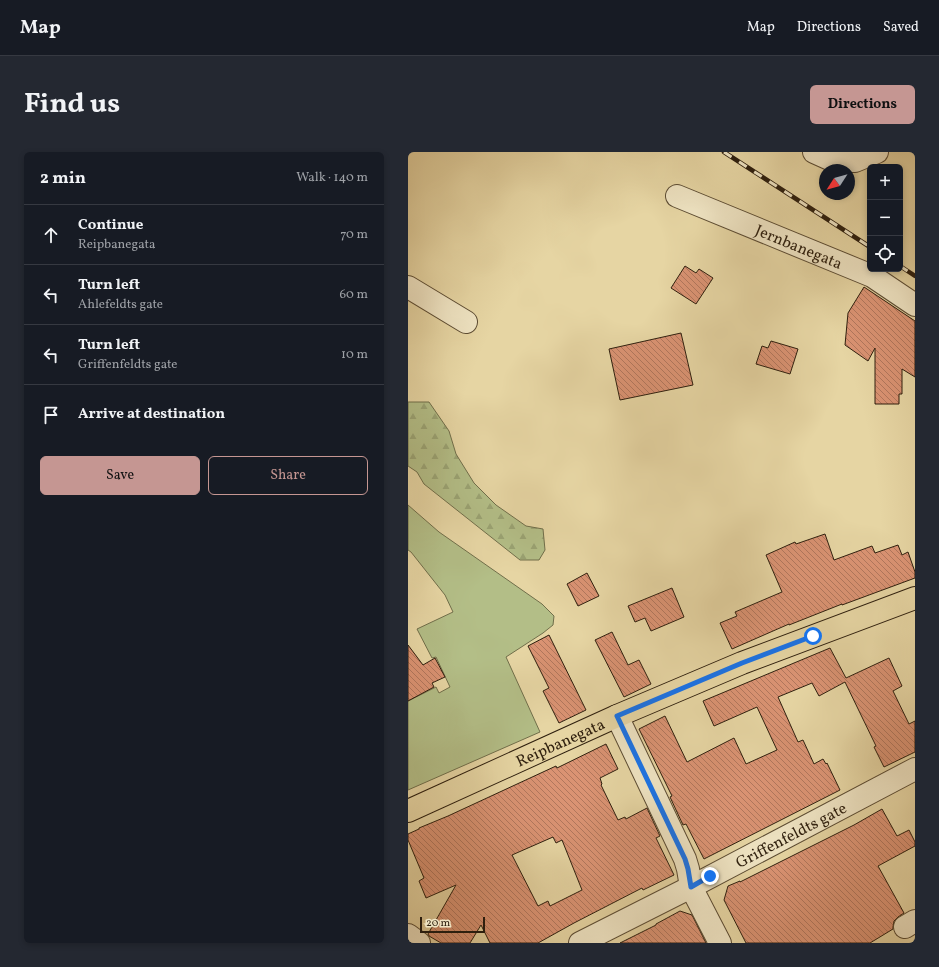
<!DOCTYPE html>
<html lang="en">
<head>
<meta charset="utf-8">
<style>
  :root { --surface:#171b24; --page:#242831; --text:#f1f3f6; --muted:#9ea1a6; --line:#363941; --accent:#c59692 }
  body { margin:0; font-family:Vollkorn,serif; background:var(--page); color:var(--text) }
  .controls { position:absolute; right:12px; top:12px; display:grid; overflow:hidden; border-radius:6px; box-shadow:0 2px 6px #0003 }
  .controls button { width:36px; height:36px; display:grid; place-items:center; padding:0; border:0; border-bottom:1px solid var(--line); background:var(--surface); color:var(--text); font:20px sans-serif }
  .compass { position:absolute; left:411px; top:12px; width:36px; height:36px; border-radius:50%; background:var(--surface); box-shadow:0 2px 6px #0003; rotate:234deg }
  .scale { position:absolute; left:12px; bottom:10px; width:65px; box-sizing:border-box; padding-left:4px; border:2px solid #2e1f0e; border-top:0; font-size:11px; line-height:14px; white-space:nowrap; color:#2e1f0e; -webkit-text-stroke:3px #efe4c3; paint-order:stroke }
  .stop { position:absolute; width:12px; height:12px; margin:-9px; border:3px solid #1a73e8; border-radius:50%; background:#fff }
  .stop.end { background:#1a73e8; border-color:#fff; box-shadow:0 1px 4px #0008 }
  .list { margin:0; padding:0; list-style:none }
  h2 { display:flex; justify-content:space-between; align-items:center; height:52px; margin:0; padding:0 16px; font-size:17px }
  h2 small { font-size:13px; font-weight:400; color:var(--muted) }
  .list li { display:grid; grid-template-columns:26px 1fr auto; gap:12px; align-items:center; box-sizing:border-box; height:60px; padding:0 16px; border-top:1px solid var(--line) }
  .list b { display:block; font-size:15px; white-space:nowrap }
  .list p { margin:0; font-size:13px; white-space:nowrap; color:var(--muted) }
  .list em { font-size:13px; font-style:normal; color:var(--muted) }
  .actions { display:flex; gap:8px; padding:12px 16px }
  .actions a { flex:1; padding:9px 0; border:1px solid var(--accent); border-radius:6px; text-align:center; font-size:14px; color:var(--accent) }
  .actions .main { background:var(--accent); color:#111 }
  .icon { flex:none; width:22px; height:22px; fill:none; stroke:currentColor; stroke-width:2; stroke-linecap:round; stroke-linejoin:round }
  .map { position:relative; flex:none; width:507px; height:791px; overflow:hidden; border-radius:6px }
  header { display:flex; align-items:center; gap:24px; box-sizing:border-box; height:56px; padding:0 20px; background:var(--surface); border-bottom:1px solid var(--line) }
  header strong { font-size:19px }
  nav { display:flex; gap:22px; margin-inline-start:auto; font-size:14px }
  .intro { display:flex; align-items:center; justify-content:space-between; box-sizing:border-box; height:96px; padding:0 24px }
  h1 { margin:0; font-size:28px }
  .button { padding:10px 18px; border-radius:6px; background:var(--accent); color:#111; font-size:14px; font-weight:700 }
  main { display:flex; gap:24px; padding:0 24px }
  aside { flex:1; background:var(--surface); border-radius:6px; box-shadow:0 2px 6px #0003 }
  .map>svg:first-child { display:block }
</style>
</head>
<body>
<header>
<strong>Map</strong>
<nav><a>Map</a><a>Directions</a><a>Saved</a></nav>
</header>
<div class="intro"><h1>Find us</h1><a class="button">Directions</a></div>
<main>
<aside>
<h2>2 min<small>Walk · 140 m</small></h2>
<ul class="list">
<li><svg class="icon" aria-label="ahead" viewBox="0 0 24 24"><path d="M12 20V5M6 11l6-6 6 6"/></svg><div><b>Continue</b><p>Reipbanegata</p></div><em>70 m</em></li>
<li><svg class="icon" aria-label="left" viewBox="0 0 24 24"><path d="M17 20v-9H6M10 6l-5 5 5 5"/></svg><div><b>Turn left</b><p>Ahlefeldts gate</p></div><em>60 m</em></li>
<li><svg class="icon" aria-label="left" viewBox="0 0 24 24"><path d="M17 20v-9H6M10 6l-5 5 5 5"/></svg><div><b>Turn left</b><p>Griffenfeldts gate</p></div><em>10 m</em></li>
<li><svg class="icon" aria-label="arrive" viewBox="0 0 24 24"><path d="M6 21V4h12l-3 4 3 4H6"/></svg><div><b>Arrive at destination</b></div></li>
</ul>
<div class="actions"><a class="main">Save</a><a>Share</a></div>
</aside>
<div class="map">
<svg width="507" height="791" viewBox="0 0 507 791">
  <defs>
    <pattern id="forest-firs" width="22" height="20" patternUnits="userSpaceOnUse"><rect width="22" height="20" fill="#b3be87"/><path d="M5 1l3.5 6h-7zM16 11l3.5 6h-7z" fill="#9aa373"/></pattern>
    <pattern id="building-back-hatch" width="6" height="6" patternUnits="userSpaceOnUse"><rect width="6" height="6" fill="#da9373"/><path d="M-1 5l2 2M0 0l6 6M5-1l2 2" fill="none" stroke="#b1775d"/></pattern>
  </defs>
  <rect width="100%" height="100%" fill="#e6d5a3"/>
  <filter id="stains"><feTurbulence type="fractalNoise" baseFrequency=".005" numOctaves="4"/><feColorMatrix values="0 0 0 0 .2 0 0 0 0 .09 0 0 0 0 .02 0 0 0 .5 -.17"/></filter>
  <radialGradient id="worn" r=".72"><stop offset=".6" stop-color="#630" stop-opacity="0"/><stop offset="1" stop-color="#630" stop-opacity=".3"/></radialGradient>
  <path fill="#b3be87" stroke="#706e4a" d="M0 353 31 380 134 452 146 464 145 473 135 481 98 505 132 580 0 638V549L28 535 31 541 42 535 28 505 24 506 9 477 45 460 37 443 3 400 0 398Z"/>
  <path fill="url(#forest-firs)" stroke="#706e4a" d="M0 250H21L41 279 48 302 66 331 88 353 118 374 135 377 137 398 131 408H112L16 332 9 320 0 314Z"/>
  <g fill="url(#building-back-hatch)" stroke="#2e1f0e" fill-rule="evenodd">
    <path d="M277 114 288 121 291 117 305 126 288 152 263 136Z"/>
    <path d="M456 135 507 169V225L494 217V242H491V252H467V196L460 209 437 193 440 161Z"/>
    <path d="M273 181 285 233 212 248 201 197Z"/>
    <path d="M363 189 390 197 382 222 348 212 354 194 360 196Z"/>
    <path d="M417 382 426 408 464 394 467 401 490 393 494 403 500 400 507 420V426L434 453V452L381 473V472L324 497 312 471 329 464 327 460 374 440 358 403 387 390 388 392Z"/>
    <path d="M179 421 191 444 170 454 159 432Z"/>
    <path d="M264 436 276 465 243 479 237 466 227 470 220 454Z"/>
    <path d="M204 480 220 513 231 508 243 532 216 545 187 488Z"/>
    <path d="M141 483 178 558 151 571 135 539 141 536 120 494Z"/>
    <path d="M0 493 15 513 27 506 37 525 24 531 26 535 0 549Z"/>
    <path d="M422 496 438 526 481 506 494 534 485 539 501 572 507 569V600L476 615 466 595 468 594 437 530 411 544 404 531 370 545 390 590 395 588 406 612 415 607 418 612 419 611 432 638 296 707 278 672 275 673 262 645 264 644 231 577 257 564 279 610 326 586 338 612 369 598 349 555 306 574 295 549Z"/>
    <path d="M198 592 210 617 192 626 194 632 193 633 210 668 217 665 218 667 239 656 252 684 248 686 266 723 235 738 234 736 166 771 130 791H82L73 773 62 791H33L21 784 20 782 48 733 18 746 11 729 16 726 0 688V682L11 677V676L40 664 148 614 149 616ZM145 685 148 691 154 688 174 738 142 754 140 749 130 754 104 703Z"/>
    <path d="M474 657 489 684 501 678 507 690V694L470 714 496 761 490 765 486 769 485 775V777L462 791H338L316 748 320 734 332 729V730L446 673Z"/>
    <path d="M272 759 284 763 298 791H212L248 773V772Z"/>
  </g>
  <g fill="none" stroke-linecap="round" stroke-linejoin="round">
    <defs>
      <g id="minor">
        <path d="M406 0 426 9H447L469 0"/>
        <path id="s1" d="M269 44 464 124 507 153"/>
        <path d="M0 135 58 170"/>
        <path d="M209 564 277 707 280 717 283 735 312 791"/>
        <path d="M497 775 507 769"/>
        <path d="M0 783 11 791"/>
        <path id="s2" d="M172 791 283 735 507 617"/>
      </g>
      <g id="major">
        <path id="s3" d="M0 659 209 564 334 511 507 446"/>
      </g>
    </defs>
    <use href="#minor" stroke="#5c4c33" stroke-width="24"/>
    <use href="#major" stroke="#2e1f0e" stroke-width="24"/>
    <use href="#minor" stroke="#efe4c3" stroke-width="22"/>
    <use href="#major" stroke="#e6d5a3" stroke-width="22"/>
    <defs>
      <g id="rail">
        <path d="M316 0 462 95"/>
        <path d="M492 114 507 124"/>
      </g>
    </defs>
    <use href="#rail" stroke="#2e1f0e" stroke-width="4.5"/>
    <use href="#rail" stroke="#efe4c3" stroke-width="3" stroke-dasharray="9" stroke-linecap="butt"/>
  </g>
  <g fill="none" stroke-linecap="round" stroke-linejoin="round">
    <path stroke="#1a73e8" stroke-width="5" d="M302 724 283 735 280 717 277 707 209 564 334 511 405 484"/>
  </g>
  <g text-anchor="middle" stroke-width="3" stroke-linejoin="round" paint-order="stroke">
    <g font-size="16" fill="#2e1f0e" stroke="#efe4c3">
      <text dy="6" stroke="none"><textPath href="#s1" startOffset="132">Jernbanegata</textPath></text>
      <text dy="6" stroke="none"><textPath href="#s3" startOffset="167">Reipbanegata</textPath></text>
      <text dy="6" stroke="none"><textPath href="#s2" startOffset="237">Griffenfeldts gate</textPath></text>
    </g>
  </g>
  <rect width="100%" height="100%" filter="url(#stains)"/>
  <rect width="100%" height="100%" fill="url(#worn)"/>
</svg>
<div class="controls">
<button>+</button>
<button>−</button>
<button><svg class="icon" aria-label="locate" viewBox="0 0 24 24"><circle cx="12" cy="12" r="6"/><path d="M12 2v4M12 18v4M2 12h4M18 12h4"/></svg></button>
</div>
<svg class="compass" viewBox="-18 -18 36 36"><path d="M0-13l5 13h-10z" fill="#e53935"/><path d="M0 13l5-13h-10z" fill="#9ea1a6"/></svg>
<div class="scale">20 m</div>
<div class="stop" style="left:405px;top:484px"></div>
<div class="stop end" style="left:302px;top:724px"></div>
</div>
</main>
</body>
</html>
